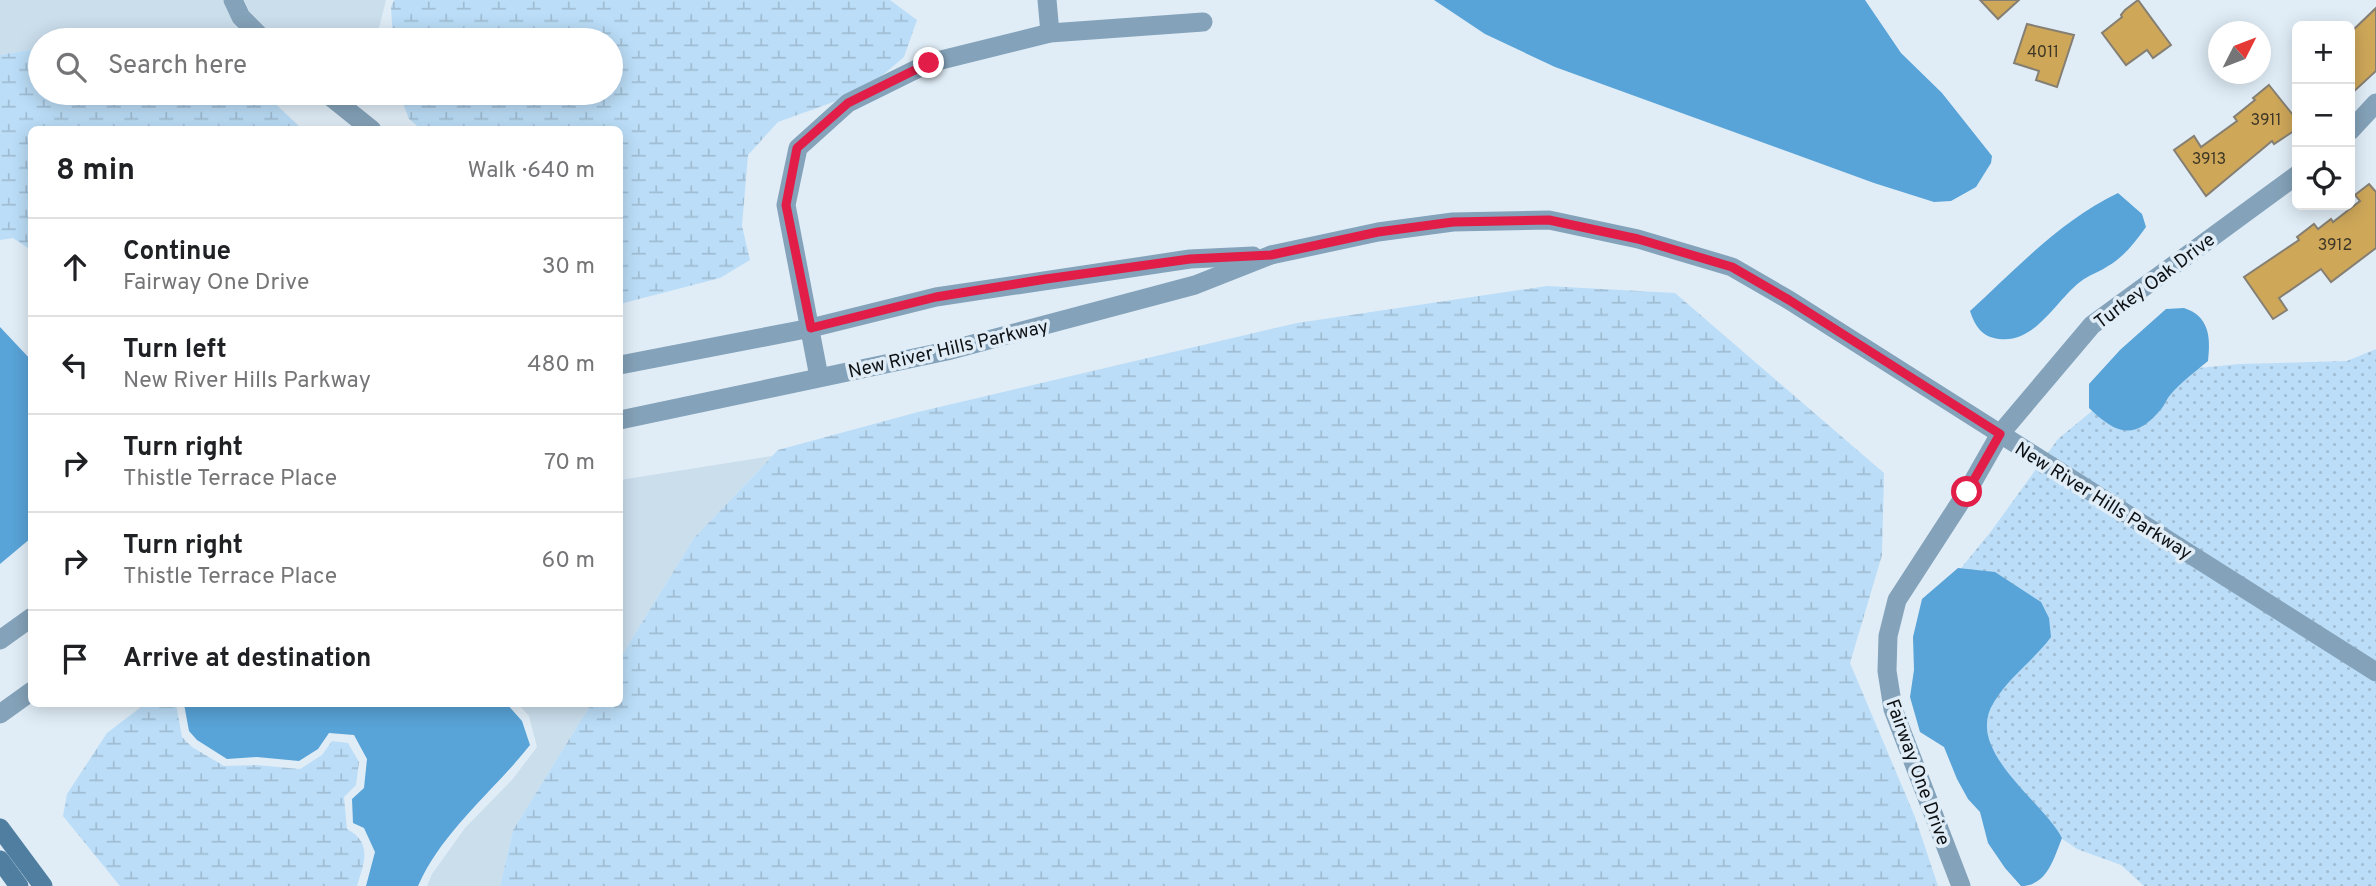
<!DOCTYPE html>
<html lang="en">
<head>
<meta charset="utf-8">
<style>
  :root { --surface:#fff; --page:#f6f6f6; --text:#202124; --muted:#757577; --line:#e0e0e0 }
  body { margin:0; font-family:Overpass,sans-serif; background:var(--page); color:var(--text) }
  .controls { position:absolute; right:21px; top:21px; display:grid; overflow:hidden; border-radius:10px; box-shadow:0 4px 18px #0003 }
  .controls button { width:63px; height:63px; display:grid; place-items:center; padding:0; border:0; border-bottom:2px solid var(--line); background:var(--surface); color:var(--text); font:35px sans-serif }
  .compass { position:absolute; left:2208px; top:21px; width:63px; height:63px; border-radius:50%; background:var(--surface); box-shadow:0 4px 18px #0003; rotate:48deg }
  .stop { position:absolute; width:21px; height:21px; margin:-16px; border:5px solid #e11d48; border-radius:50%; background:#fff }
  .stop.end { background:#e11d48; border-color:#fff; box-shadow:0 2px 7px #0008 }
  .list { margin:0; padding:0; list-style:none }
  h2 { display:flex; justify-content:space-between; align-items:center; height:91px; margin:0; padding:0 28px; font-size:30px }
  h2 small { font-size:23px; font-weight:400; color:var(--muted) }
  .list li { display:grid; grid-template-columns:46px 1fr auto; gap:21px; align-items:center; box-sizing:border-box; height:98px; padding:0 28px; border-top:2px solid var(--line) }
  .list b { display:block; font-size:26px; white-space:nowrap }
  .list p { margin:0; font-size:23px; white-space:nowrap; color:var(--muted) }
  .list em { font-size:23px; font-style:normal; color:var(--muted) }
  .icon { flex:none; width:38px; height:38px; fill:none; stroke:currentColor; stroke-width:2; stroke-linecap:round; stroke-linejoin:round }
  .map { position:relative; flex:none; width:2376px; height:886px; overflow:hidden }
  .search { position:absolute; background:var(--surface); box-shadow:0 4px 18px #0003; left:28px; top:28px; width:595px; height:77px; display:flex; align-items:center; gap:18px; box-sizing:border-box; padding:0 24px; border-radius:38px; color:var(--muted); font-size:26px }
  .panel { position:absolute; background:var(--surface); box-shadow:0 4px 18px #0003; left:28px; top:126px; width:595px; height:581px; border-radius:10px }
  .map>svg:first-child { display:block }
</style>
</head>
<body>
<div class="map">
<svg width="2376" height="886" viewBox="0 0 2376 886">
  <defs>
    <pattern id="grass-dots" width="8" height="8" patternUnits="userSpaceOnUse" patternTransform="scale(1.75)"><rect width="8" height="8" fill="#bbddf7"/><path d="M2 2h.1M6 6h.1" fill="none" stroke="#a0bdd3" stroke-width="1.8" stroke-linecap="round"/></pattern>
    <pattern id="wetland-marsh" width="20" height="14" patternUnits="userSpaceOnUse" patternTransform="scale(1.75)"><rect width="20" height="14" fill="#bbddf7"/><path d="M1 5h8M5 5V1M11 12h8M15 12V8" fill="none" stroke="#a0bdd3"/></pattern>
  </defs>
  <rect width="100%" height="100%" fill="#e0edf7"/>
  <g fill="#cbdeec">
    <path d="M0 0H223L234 24 250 40H40V48L0 55Z"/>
    <path d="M244 0H386L376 40H278L249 11Z"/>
    <path d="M772 456 694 538 620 658V480Z"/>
    <path d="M518 704H591L513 830 500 886H427L432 874 465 828 512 780 537 747 529 716Z"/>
  </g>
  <path fill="url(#grass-dots)" d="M2376 349V886H2144L2121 865 2077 849 2033 819 1996 778 1958 572 1992 530 2058 439 2137 374 2239 364 2347 361Z"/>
  <g fill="url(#wetland-marsh)">
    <path d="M394 0H890L917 20 904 57 864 91 778 122 748 155 742 226 750 260 720 278 620 304V130L421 129 409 119 399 93H611V40H393L391 7Z"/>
    <path d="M40 48V93H264L302 129 32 130 31 250 13 238 0 240V55Z"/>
    <path d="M1547 286 1675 293 1884 473 1882 555 1850 663 1915 817 1938 886H500L513 830 591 704H620V658L694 538 778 450 918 412 1297 323Z"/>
    <path d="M145 704H176L182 737 192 747 224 766 256 765 300 769 322 755 332 741 348 743 359 762 356 785 344 797 347 829C373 843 364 863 357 886H120L63 816 67 794 107 733Z"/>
  </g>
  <g fill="#58a3d7">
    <path d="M1434 0H1865L1901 53 1942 93 1992 156 1991 163 1976 187 1951 201 1934 202 1874 183 1555 67 1485 34Z"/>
    <path d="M2118 193 2142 214 2146 227C2135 242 2124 257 2108 266 2101 271 2092 274 2084 279 2057 297 2037 344 1999 339 1982 337 1975 326 1970 311 2016 269 2061 220 2118 193Z"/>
    <path d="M2184 308C2209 316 2211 337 2208 361 2196 371 2181 382 2171 394 2167 398 2165 404 2162 408 2135 441 2117 435 2089 408V384L2120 350 2166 309Z"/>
    <path d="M0 327 32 361 31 538 0 564Z"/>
    <path d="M1958 568 1995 572 2041 602 2049 618 2051 637C2034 660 2009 677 1994 702 1963 750 2042 800 2062 838 2054 858 2047 886 2021 886L2005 868 1988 843 1980 812 1968 799 1957 779 1944 747 1920 732 1910 697 1914 670 1913 637 1922 599Z"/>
    <path d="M184 704H507L522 721 530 745C493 792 443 830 418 886H366L375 852 364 828 353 823 352 799 364 788 367 759 354 735 329 733 318 749 299 761 257 757 227 759 197 740 189 731Z"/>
  </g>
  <g fill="#cea759" stroke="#857f73" stroke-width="2">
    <path d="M1980 0H2019L1998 19Z"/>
    <path d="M2138 0 2171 45 2153 58 2147 50 2126 65 2102 33 2122 17 2121 15 2125 10Z"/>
    <path d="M2376 8V71L2350 95V33Z"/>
    <path d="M2027 24 2074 35 2057 87 2036 80 2039 71 2014 63Z"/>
    <path d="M2269 85 2297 120V129L2274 144 2272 141 2206 196 2174 150 2194 136 2201 147 2237 121 2234 117 2255 100 2253 98Z"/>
    <path d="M2369 184 2376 192V248L2331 282 2321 269 2279 298 2287 310 2273 319 2244 277 2299 240 2297 237 2314 224 2318 229 2331 219 2333 222 2360 201 2355 195Z"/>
  </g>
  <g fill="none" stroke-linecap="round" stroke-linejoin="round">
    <g stroke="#84a2b9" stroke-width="19">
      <path d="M233 0 241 17 264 40"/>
      <path d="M1047 0 1050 33"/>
      <path d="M326 93 372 130"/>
      <path d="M2350 131 2376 103"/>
      <path d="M620 365 811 328 936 297 1190 259 1253 256"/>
      <path d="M819 377 786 205 798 148 848 103 929 63 1050 33 1203 22"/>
      <path d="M620 420 947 351 1195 285 1271 255"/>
      <path d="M0 640 32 617"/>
      <path d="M0 714 32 691"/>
      <path d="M1961 886 1893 709 1887 671 1888 636 1897 600 1967 492 2000 434 2092 325 2297 175"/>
    </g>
    <path stroke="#84a2b9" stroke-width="19" d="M1271 255 1378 232 1453 222 1549 220 1638 239 1732 267 1789 300 2376 672"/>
    <g stroke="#507ea0" stroke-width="19">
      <path d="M0 828 43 886"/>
      <path d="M0 860 19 886"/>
    </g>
  </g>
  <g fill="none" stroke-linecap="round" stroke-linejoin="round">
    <path stroke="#e11d48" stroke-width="9" d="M929 63 848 103 797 148 786 205 811 328 936 297 1046 279 1190 259 1271 255 1378 232 1453 222 1549 220 1638 239 1732 267 1789 300 2000 434 1967 492"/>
  </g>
  <g text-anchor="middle" stroke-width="7" stroke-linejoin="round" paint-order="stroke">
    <g font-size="16" fill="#3e3726">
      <text x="2043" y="57">4011</text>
      <text x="2266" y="125">3911</text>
      <text x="2209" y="164">3913</text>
      <text x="2335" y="250">3912</text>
    </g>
    <g font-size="19" fill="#0e1215" stroke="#e0edf7">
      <text transform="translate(2154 280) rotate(-37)" y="7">Turkey Oak Drive</text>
      <text transform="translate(948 348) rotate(-13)" y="7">New River Hills Parkway</text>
      <text transform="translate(2104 500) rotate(32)" y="7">New River Hills Parkway</text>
      <text transform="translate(1919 772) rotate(70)" y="7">Fairway One Drive</text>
    </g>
  </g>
</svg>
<div class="controls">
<button>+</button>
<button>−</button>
<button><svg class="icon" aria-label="locate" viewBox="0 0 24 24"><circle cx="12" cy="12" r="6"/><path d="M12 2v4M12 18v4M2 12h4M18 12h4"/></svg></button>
</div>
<svg class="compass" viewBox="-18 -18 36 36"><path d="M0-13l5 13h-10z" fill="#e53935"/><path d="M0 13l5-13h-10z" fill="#757577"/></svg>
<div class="stop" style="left:1967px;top:492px"></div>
<div class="stop end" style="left:929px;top:63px"></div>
<div class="search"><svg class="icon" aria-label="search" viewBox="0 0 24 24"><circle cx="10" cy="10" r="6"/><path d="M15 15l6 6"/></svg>Search here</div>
<section class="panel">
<h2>8 min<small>Walk · 640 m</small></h2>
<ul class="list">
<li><svg class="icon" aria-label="ahead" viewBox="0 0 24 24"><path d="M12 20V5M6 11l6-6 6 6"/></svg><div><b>Continue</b><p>Fairway One Drive</p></div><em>30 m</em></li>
<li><svg class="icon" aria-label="left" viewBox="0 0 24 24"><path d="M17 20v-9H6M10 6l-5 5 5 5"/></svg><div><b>Turn left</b><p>New River Hills Parkway</p></div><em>480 m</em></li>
<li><svg class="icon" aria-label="right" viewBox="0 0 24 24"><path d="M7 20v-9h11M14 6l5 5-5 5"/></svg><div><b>Turn right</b><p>Thistle Terrace Place</p></div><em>70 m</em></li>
<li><svg class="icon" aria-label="right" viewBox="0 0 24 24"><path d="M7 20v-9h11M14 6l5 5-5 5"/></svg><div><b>Turn right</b><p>Thistle Terrace Place</p></div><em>60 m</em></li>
<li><svg class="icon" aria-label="arrive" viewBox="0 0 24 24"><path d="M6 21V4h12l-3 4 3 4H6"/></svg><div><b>Arrive at destination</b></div></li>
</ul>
</section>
</div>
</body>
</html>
